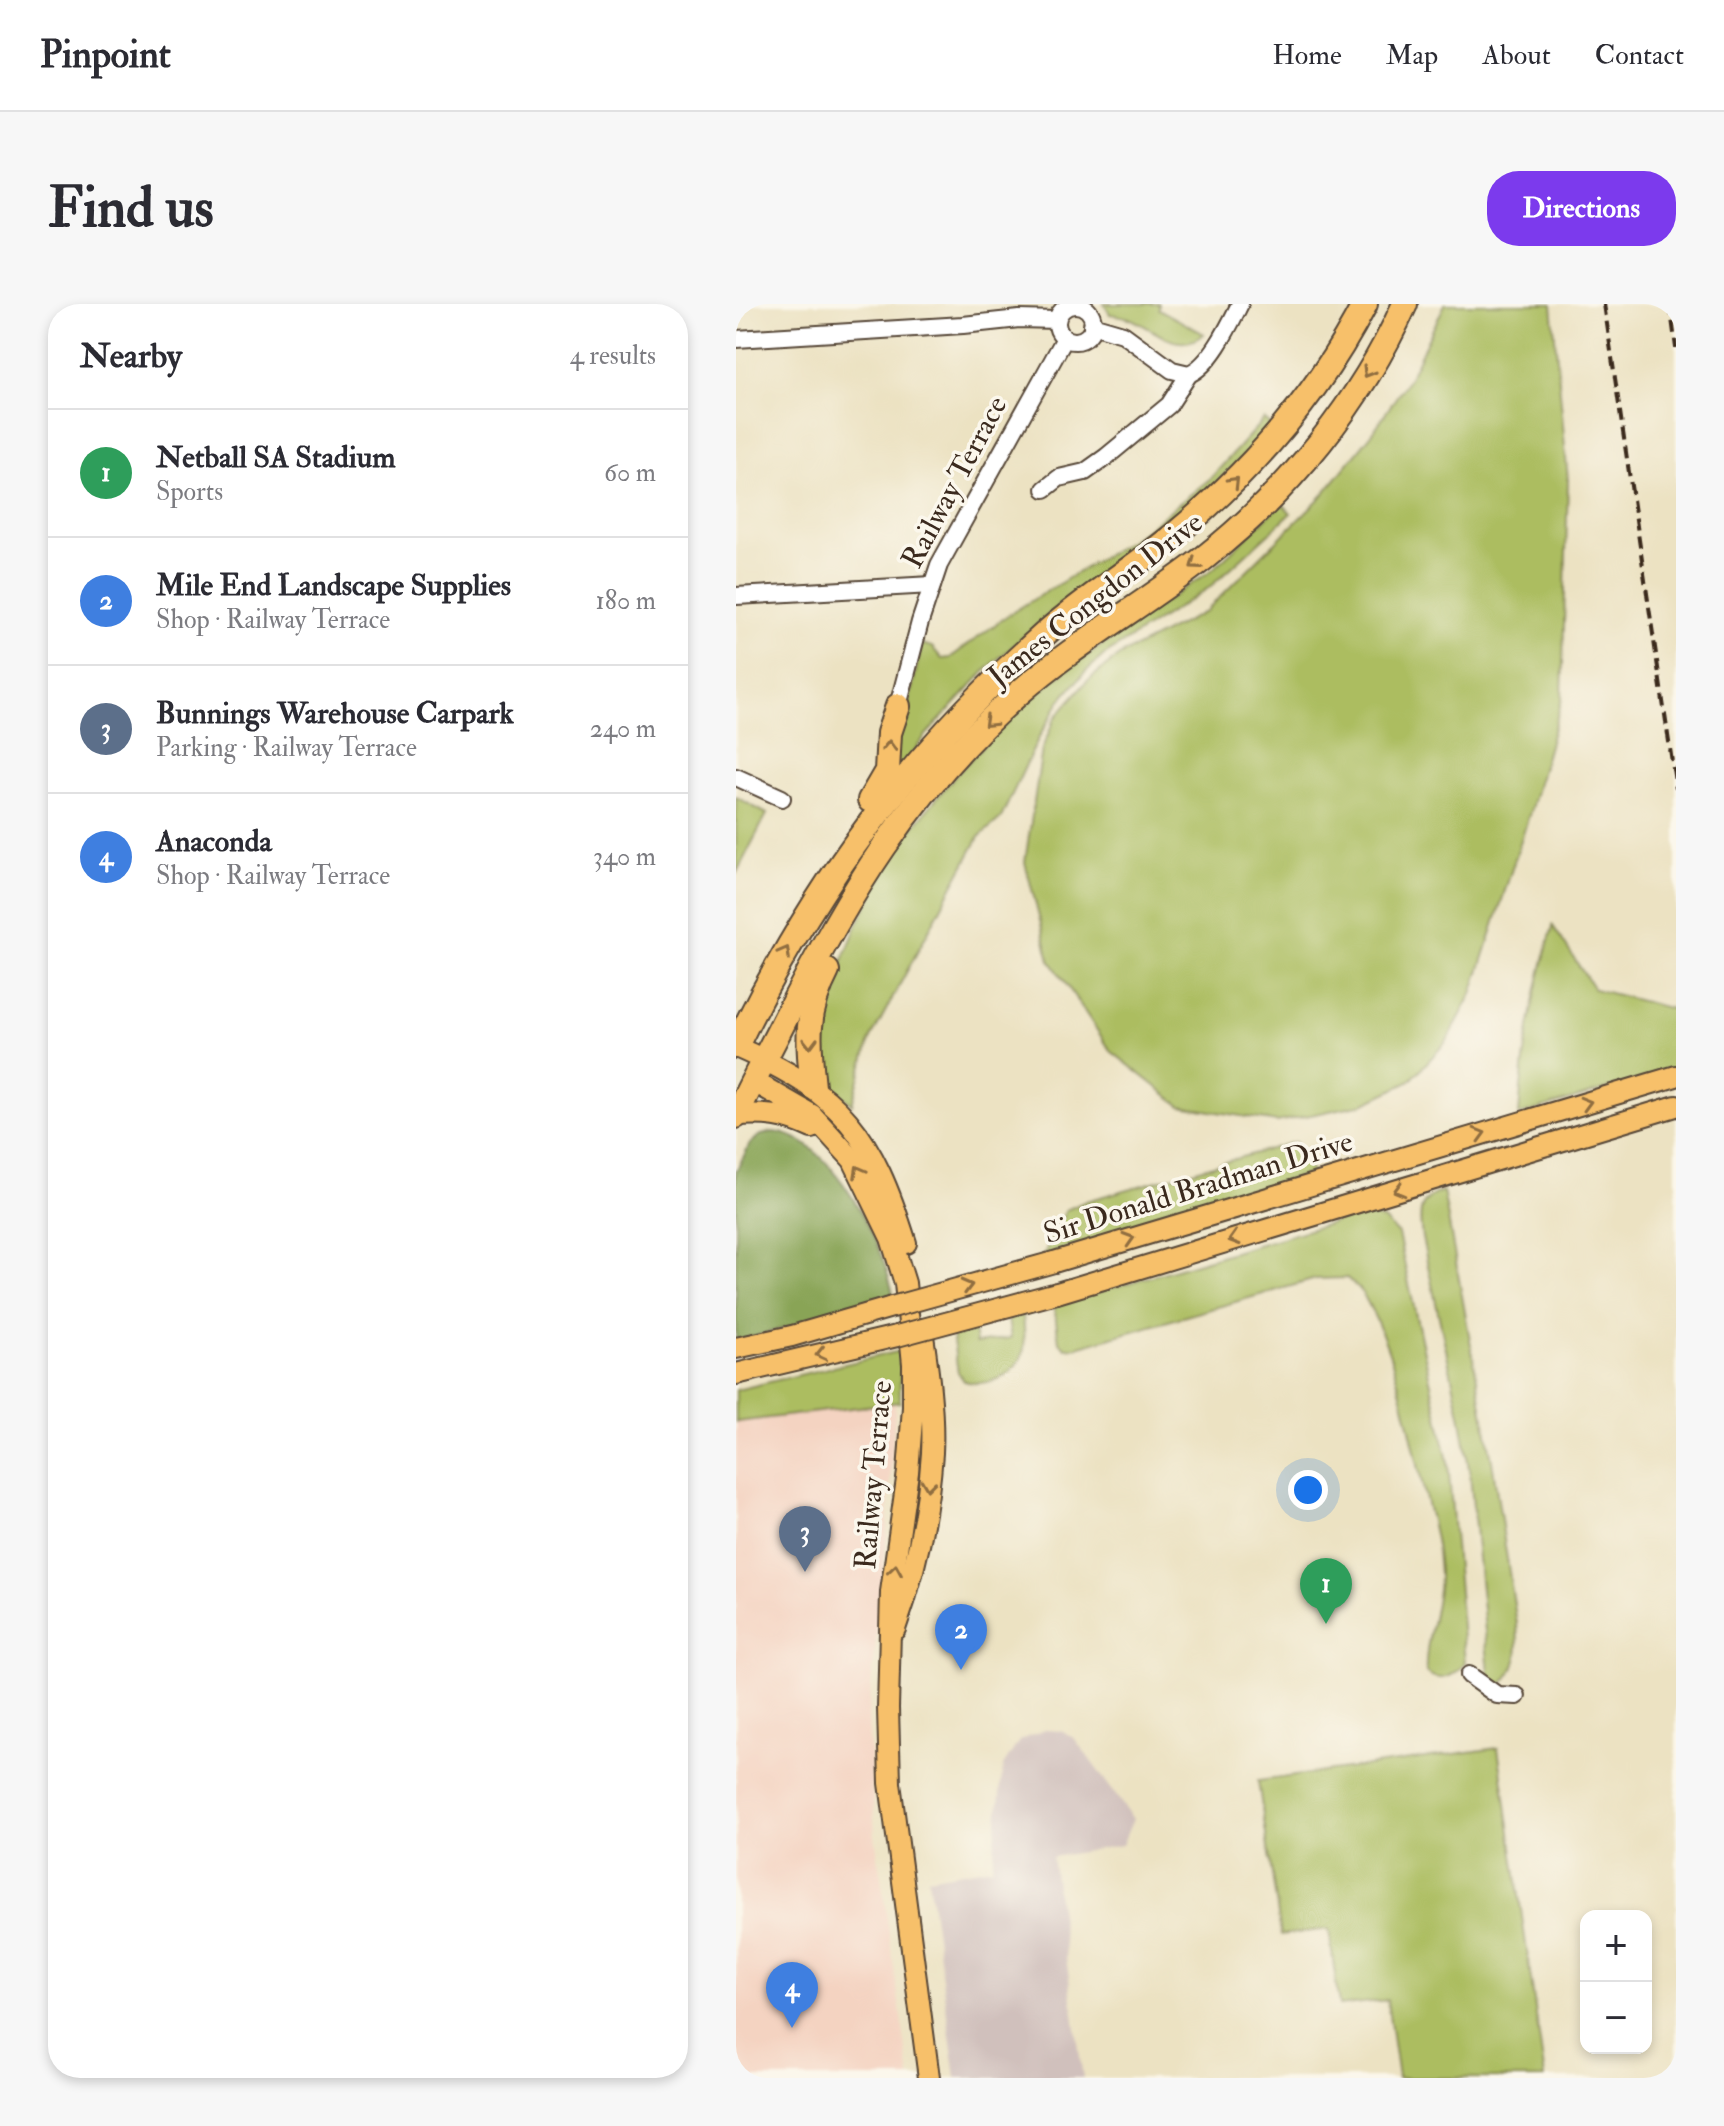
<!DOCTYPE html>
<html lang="en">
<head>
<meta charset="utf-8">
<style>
  :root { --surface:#fff; --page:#f7f7f7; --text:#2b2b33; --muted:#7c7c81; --line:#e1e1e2; --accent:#7c3aed }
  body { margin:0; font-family:"IM FELL Double Pica",serif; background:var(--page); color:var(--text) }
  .controls { position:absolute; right:24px; bottom:24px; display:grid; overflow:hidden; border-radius:16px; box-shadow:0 4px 12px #0003 }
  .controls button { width:72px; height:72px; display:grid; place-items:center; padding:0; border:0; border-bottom:2px solid var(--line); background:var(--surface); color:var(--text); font:40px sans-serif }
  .you { position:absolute; left:572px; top:1186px; width:28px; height:28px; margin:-20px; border:6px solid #fff; border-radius:50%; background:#1a73e8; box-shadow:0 0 0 12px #1a73e833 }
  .badge { display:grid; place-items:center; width:52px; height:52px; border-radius:50%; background:var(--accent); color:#fff; font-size:26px; font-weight:700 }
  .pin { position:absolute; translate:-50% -66px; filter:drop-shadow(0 2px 4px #0008) }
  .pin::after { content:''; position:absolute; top:42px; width:28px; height:24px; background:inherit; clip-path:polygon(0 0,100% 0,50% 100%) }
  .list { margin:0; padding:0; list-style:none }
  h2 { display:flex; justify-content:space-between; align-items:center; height:104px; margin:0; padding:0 32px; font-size:34px }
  h2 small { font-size:26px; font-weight:400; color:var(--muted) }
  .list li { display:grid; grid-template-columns:52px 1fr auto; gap:24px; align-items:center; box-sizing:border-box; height:128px; padding:0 32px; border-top:2px solid var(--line) }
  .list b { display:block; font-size:30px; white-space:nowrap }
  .list p { margin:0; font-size:26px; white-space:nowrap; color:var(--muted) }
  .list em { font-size:26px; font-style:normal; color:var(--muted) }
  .map { position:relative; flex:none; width:940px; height:1774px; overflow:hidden; border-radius:32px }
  header { display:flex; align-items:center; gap:48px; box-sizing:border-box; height:112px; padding:0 40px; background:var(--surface); border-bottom:2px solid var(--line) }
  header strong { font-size:38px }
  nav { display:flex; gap:44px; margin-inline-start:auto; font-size:28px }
  .intro { display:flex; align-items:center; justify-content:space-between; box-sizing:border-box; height:192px; padding:0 48px }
  h1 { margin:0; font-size:56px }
  .button { padding:20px 36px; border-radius:32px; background:var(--accent); color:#fff; font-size:28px; font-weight:700 }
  main { display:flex; gap:48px; padding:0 48px }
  aside { flex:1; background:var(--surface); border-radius:32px; box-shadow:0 4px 12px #0003 }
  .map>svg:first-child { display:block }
</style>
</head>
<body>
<header>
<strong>Pinpoint</strong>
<nav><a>Home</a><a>Map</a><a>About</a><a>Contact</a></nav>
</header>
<div class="intro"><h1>Find us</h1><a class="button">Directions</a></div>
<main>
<aside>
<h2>Nearby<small>4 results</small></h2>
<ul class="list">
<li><span class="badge" style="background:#2e9e5b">1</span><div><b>Netball SA Stadium</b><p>Sports</p></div><em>60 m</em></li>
<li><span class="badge" style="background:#3f7fe0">2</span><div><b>Mile End Landscape Supplies</b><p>Shop · Railway Terrace</p></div><em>180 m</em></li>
<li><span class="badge" style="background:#5c6f8a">3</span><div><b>Bunnings Warehouse Carpark</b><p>Parking · Railway Terrace</p></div><em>240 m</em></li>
<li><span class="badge" style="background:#3f7fe0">4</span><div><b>Anaconda</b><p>Shop · Railway Terrace</p></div><em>340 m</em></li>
</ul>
</aside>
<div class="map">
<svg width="940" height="1774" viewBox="0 0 940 1774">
  <rect width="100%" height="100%" fill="#fbf7ec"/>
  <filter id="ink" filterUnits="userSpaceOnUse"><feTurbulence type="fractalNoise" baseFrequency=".0125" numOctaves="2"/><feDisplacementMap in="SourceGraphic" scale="16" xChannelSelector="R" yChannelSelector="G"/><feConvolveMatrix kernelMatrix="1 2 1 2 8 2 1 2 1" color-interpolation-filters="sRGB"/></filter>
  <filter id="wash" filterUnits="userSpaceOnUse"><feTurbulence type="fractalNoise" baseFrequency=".006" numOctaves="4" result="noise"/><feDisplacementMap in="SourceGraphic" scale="32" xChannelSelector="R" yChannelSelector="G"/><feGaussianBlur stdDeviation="1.8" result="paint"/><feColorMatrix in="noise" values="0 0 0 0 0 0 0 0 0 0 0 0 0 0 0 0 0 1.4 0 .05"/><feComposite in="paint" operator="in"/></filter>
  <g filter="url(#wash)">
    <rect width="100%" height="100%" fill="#ece2c2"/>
    <path fill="#f4d3c1" d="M160 1090 150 1240 132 1411 139 1532 174 1774H0V1111Z"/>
    <path fill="#d0c0bc" d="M308 1426 327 1427 339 1435 397 1515 386 1541 316 1553 347 1774H220L192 1574 256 1563 267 1462 283 1437Z"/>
    <g fill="#acbd61" stroke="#747440" stroke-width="2">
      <path d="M368 0H423V5L468 30C440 52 419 24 393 14 387 12 380 11 374 10Z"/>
      <path d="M709 0H816L832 176 826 395 794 508 736 690 711 737 673 778 627 800 541 818 445 802 375 747 314 656 289 558 306 445 319 414 350 378 383 352 469 308 586 192 635 131 673 74Z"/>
      <path d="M528 115 537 123 467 191 313 310 254 362 191 430 166 463 155 456 172 403 186 340 196 343 206 355 214 354 272 311 403 231 475 174Z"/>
      <path d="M546 199 555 209 474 283 367 352 348 369 324 397 303 433 265 514 243 533 134 736 116 800 98 785 86 769 82 718 122 619 163 540 218 473 275 412 330 366 477 265Z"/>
      <path d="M0 493 31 510 0 570Z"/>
      <path d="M817 622 858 685 940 706V765L783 811C786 747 799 684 817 622Z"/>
      <path d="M559 838 576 869 307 952 330 906 350 897Z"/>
      <path d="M707 887 756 1157 781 1320C783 1346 784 1364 763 1383L754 1379 734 1171 725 1115 686 934C683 910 681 895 707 887Z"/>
      <path d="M626 910 648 916 662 930 712 1158 729 1359C719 1371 705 1381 690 1368 688 1340 703 1302 703 1271 702 1238 692 1206 685 1174 671 1114 659 1046 628 992 624 985 617 980 611 974L580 975 341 1043 330 1044 323 1038 318 1001Z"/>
      <path d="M287 1010C288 1022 290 1038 287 1049 278 1074 250 1083 228 1077L222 1068 216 1031 238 1024 240 1039 275 1034 272 1015Z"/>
      <path d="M164 1047V1098L0 1118V1086Z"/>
      <path d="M762 1444 809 1774H662L651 1696 603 1702 593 1625 545 1631 522 1477Z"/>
    </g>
    <path fill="#89a457" stroke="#62673a" stroke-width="2" d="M36 828C96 830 149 944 158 995L0 1037V867L14 840 23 832Z"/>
  </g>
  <g filter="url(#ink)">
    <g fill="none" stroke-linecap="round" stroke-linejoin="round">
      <defs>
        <g id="minor">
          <circle cx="339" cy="19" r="18"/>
          <path d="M356 21 387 30 436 66 453 70C475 61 494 20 504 0"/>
          <path d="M0 35 227 21 283 15 321 16"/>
          <path d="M309 185 323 174 349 168 370 153 433 101 453 70"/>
          <path d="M0 292 196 281"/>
          <path d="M162 402 184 318 203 261 329 34"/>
          <path d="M0 473 46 494"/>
          <path d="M733 1371 761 1391 781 1392"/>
        </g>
        <g id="major">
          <path d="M0 743C106 789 136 830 170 939"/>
          <path d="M17 777 76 811 117 856 155 934 169 979 177 1060V1103L172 1168 155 1288 152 1404 154 1479 193 1774"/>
          <path d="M0 811C31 809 48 811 76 824"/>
          <path d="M318 958 940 772"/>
          <path d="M321 989 940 802"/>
          <path d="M0 1044 56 1032 156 1003"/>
          <path d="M0 1070 161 1032"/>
          <path d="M159 1325C179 1269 192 1208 196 1149 198 1108 192 1065 186 1025"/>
        </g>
        <g id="highway">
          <path d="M134 496 151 467 153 429 162 402"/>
          <path d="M0 742C79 579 176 448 311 328 351 293 396 265 437 232 516 167 582 91 629 0"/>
          <path d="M77 783C72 737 69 709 91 667"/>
          <path d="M0 812C14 781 31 751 46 721 110 593 175 484 283 389 341 338 408 301 468 254 553 187 625 98 669 0"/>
        </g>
      </defs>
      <use href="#minor" stroke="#564637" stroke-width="20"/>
      <use href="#major" stroke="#564637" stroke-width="24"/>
      <use href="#highway" stroke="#564637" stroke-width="28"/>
      <use href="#minor" stroke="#fff" stroke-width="16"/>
      <use href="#major" stroke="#f7c06b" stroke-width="20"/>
      <use href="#highway" stroke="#f7c06b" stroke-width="24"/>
      <g stroke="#3b2a1e" stroke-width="4" stroke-dasharray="12 6" stroke-linecap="butt">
        <path d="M868 0 940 485"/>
        <path d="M934 0 940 44"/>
      </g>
      <defs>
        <g id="major-bridge">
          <path d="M156 1003 318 958"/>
          <path d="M161 1032 321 989"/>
        </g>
      </defs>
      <use href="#major-bridge" stroke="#564637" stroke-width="24" stroke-linecap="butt"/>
      <use href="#major-bridge" stroke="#f7c06b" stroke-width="20"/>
    </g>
    <defs><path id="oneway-chevron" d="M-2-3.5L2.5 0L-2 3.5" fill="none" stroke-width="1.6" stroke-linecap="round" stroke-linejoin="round" transform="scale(2)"/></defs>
    <g stroke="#906e41">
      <use href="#oneway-chevron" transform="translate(632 68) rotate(121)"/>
      <use href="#oneway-chevron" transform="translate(498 178) rotate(-46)"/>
      <use href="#oneway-chevron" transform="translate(459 260) rotate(144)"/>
      <use href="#oneway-chevron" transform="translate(253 418) rotate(136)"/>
      <use href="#oneway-chevron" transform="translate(153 442) rotate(-88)"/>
      <use href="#oneway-chevron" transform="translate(49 648) rotate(-61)"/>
      <use href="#oneway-chevron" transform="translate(74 739) rotate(89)"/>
      <use href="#oneway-chevron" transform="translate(850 799) rotate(-16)"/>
      <use href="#oneway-chevron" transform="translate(744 830) rotate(-16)"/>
      <use href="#oneway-chevron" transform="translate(123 867) rotate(-119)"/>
      <use href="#oneway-chevron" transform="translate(663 886) rotate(164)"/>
      <use href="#oneway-chevron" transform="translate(393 935) rotate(-17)"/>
      <use href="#oneway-chevron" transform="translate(498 935) rotate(163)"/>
      <use href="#oneway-chevron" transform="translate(231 982) rotate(-15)"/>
      <use href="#oneway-chevron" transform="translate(85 1050) rotate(167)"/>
      <use href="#oneway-chevron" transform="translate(192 1181) rotate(97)"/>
      <use href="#oneway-chevron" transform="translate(159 1266) rotate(-81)"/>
    </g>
  </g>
  <g text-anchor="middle" stroke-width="7" stroke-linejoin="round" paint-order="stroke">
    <g font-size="30" fill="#3b2a1e" stroke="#fbf7ec">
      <text transform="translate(218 178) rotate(-62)" y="10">Railway Terrace</text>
      <text transform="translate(359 295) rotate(-38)" y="10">James Congdon Drive</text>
      <text transform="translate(462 883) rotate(-17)" y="10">Sir Donald Bradman Drive</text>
      <text transform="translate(137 1171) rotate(-85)" y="10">Railway Terrace</text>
    </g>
  </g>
</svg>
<div class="controls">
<button>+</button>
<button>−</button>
</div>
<div class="you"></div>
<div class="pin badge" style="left:590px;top:1320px;background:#2e9e5b">1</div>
<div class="pin badge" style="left:225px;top:1366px;background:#3f7fe0">2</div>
<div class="pin badge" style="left:69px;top:1268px;background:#5c6f8a">3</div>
<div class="pin badge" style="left:56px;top:1724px;background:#3f7fe0">4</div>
</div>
</main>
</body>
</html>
